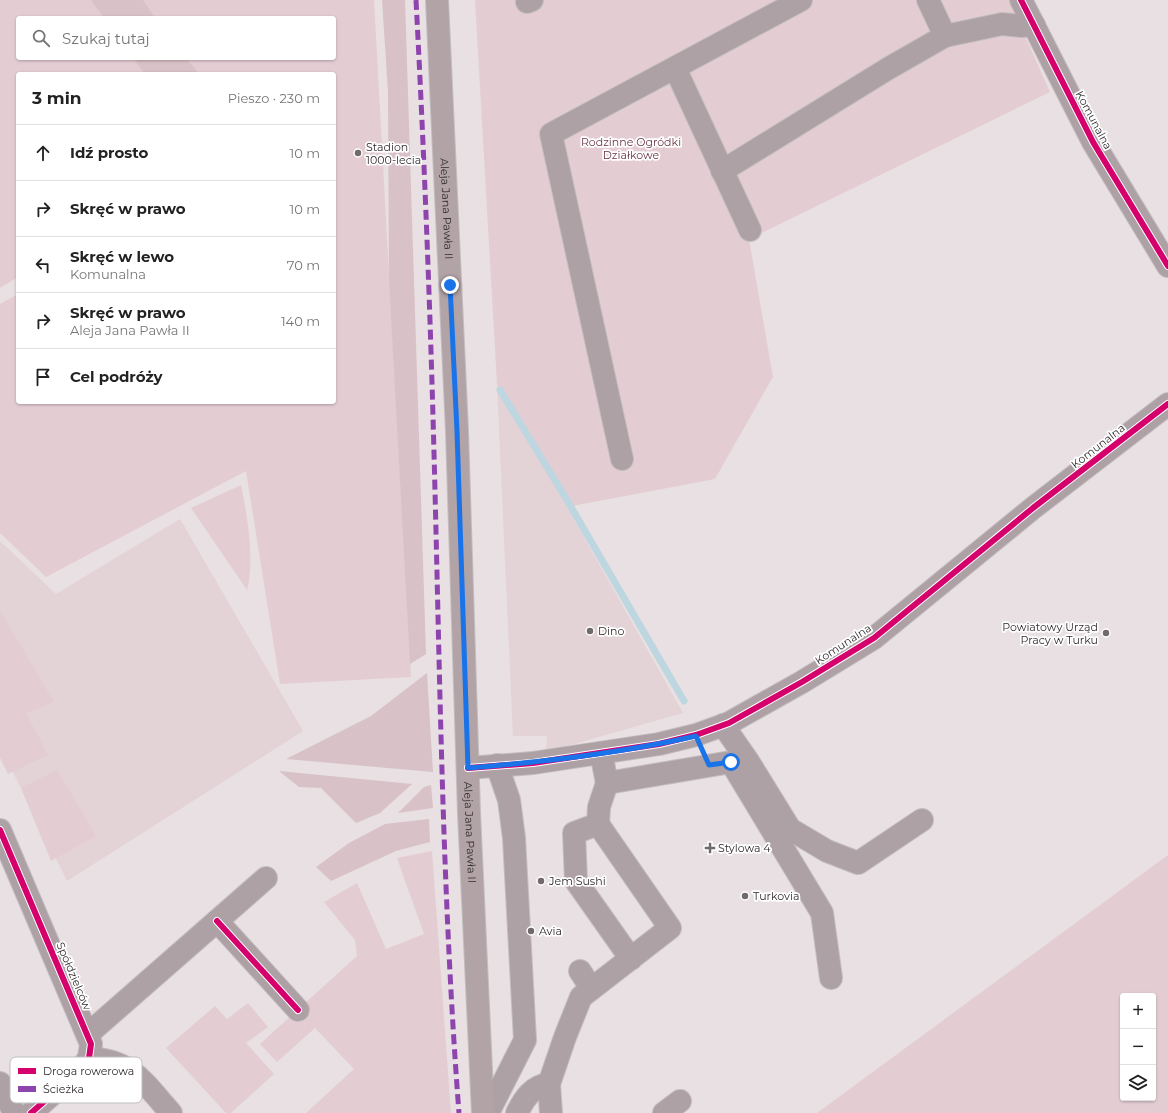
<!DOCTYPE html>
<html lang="pl">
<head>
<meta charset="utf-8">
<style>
  :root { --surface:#fff; --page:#f2f2f2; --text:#222; --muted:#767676; --line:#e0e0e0 }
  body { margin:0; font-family:Montserrat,sans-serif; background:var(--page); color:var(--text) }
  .controls { position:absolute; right:12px; bottom:12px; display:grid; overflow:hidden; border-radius:4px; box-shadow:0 1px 3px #0004 }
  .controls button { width:36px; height:36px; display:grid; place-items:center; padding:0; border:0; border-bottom:1px solid var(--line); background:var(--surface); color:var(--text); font:20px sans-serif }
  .stop { position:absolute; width:12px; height:12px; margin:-9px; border:3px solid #1a73e8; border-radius:50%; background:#fff }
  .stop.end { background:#1a73e8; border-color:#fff; box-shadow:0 1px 4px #0008 }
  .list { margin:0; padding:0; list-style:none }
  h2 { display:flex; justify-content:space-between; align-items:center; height:52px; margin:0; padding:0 16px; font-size:17px }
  h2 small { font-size:13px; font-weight:400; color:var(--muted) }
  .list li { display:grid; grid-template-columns:26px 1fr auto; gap:12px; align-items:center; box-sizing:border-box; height:56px; padding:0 16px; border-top:1px solid var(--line) }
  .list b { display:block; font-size:15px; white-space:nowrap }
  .list p { margin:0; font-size:13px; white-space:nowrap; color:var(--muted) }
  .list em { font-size:13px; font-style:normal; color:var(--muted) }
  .icon { flex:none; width:22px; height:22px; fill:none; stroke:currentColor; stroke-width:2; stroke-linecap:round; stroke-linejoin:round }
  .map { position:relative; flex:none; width:1168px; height:1113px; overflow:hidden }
  .search { position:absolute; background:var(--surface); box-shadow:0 1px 3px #0004; left:16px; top:16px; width:320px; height:44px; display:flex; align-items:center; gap:10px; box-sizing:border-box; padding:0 14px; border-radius:4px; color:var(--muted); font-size:15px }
  .panel { position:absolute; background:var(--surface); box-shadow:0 1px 3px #0004; left:16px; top:72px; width:320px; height:332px; border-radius:4px }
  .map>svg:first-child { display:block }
</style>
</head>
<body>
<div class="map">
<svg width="1168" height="1113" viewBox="0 0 1168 1113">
  <rect width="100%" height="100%" fill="#e8e0e2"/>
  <g fill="#e3d2d6">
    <path d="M497 384 567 507 683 713 546 752 547 736H513Z"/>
    <path d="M180 519 303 731 67 881 0 746V541L56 594Z"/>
  </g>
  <g fill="#e3cdd3" fill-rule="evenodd">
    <path d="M0 0H374L411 677 280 684 246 471 46 577 0 533V304L18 294V402H334V74H18V277L0 288ZM18 18H334V58H18Z"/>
    <path d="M475 0H1009L1050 92 749 239 773 377 715 479 567 507 497 384Z"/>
    <path d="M241 485C247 513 255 562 247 590L191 508Z"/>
    <path d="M0 611 54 702 26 713 48 755 8 774 0 758Z"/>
    <path d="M57 770 96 836 51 861 21 788Z"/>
    <path d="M432 851 451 1113H306L354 1069 315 1028 277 1062 260 1044 357 956 355 940 324 902 357 883 386 949 424 934 397 858Z"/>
    <path d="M1168 855V1113H817ZM1123 996H1153V1098H1123Z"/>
    <path d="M248 1003 268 1027 246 1043 274 1074 231 1113H226L166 1048 215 1006 227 1019Z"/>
  </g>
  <g fill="#d8c1c7">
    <path d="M91 0H143L155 18H104Z"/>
    <path d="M382 0H405L426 654 410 664 389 281 388 92Z"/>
    <path d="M133 58H186L199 74H145Z"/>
    <path d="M427 673 433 772 286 759 371 716Z"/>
    <path d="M279 771 412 784 380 813 356 823 321 788 299 787Z"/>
    <path d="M431 785 433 808 398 813 424 787Z"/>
    <path d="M429 819 430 842 396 851 331 881 316 867 349 843 385 824Z"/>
  </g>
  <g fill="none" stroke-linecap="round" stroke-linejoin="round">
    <path stroke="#bed6df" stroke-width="7" d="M500 390 564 495 684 701"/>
    <defs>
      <g id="minor">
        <path d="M1021 0 1093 142 1168 266"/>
        <path d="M527 2 532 0"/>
        <path d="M945 36 1002 24 1021 26 1034 25"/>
        <path d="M675 68 750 230"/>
        <path d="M722 171 889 68 945 36 928 0"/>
        <path d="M622 459 551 134 801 0"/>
        <path d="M723 725 748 761 790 829 827 851 858 863 922 820"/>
        <path d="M601 753 607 783 731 762 822 913 831 978"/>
        <path d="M468 768 533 763 659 744 696 735 729 723 802 682 874 638 1033 508 1168 404"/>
        <path d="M598 824 599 807 607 783"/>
        <path d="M0 830 91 1044 89 1058 80 1070 31 1113"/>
        <path d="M217 921 298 1010"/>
        <path d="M580 971 591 988"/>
        <path d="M88 1034 266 878"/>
        <path d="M89 1058C132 1060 144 1083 171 1113"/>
        <path d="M0 1083 14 1113"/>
        <path d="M549 1084 565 1037 581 997 670 928 598 824 574 833 576 881 631 959"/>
        <path d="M488 1113 525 1040 514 838 509 800 497 765"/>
        <path d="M517 1113C524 1099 532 1086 549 1084L551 1113"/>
        <path d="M664 1113 680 1101"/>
      </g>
      <g id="major">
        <path id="s1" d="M437 0 457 431 469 813 483 1113"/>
      </g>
    </defs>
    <use href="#minor" stroke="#c3bdbf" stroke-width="24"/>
    <use href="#major" stroke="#c3bdbf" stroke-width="24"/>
    <use href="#minor" stroke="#ada1a5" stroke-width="22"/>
    <use href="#major" stroke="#b1a3a6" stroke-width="22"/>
    <path stroke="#8e44ad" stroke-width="5" stroke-dasharray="10 5" stroke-linecap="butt" d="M416 0C424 151 430 302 434 453 440 673 442 893 459 1113"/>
    <defs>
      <g id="cycleway">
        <path d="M1021 0 1093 142 1168 266"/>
        <path d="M468 768 533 763 659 744 696 735 729 723 802 682 874 638 1033 508 1168 404"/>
        <path d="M0 830 91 1044 89 1058 80 1070 31 1113"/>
        <path d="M217 921 298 1010"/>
      </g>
    </defs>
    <use href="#cycleway" stroke="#fff" stroke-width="8"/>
    <use href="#cycleway" stroke="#d6006c" stroke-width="6"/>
  </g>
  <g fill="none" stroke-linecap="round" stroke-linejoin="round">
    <path stroke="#1a73e8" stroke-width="5" d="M450 285 457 431 468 768C545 762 621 753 696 736L709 765 731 762"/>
  </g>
  <g fill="#716a6c" stroke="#fff" stroke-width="1.5">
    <circle cx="358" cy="153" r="4"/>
    <circle cx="590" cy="631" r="4"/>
    <circle cx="1106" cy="633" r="4"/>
    <path d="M708 842h4v4h4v4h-4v4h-4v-4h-4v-4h4z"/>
    <circle cx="541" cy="881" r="4"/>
    <circle cx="745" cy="896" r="4"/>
    <circle cx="531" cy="931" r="4"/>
  </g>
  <g text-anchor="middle" stroke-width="3.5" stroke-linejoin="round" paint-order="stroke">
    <g font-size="11" fill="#312b2d" stroke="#fff">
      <text transform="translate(1094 120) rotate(62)" y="4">Komunalna</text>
      <text dy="4" stroke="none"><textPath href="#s1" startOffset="209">Aleja Jana Pawła II</textPath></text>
      <text transform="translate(1098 446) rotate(-38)" y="4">Komunalna</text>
      <text transform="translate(843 644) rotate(-33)" y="4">Komunalna</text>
      <text dy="4" stroke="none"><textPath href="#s1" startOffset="833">Aleja Jana Pawła II</textPath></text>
      <text transform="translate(74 976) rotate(67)" y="4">Spółdzielców</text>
    </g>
    <g font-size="11" fill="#683647" stroke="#fff">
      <text x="631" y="146">Rodzinne Ogródki<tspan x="631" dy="13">Działkowe</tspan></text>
    </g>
    <g font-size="11" fill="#312b2d" stroke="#fff" text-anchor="start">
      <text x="366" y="151">Stadion<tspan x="366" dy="13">1000-lecia</tspan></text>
      <text x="1098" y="631" text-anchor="end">Powiatowy Urząd<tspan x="1098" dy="13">Pracy w Turku</tspan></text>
      <text x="598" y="635">Dino</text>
      <text x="718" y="852">Stylowa 4</text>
      <text x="549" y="885">Jem Sushi</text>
      <text x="753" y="900">Turkovia</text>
      <text x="539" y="935">Avia</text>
    </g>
  </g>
  <rect x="10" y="1057" width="132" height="46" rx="6" fill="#fff" stroke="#c1bfc0" stroke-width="1"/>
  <rect x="18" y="1068" width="18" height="6" fill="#d6006c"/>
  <rect x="18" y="1086" width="18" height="6" fill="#8e44ad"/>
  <g font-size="11" fill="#312b2d">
    <text x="43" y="1075">Droga rowerowa</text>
    <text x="43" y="1093">Ścieżka</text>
  </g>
</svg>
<div class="controls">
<button>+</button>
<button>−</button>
<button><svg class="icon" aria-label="layers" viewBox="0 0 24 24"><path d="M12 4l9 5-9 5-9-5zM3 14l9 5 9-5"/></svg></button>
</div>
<div class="stop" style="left:731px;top:762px"></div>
<div class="stop end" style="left:450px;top:285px"></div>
<div class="search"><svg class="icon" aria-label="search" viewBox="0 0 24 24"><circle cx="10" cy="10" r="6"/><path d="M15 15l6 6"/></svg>Szukaj tutaj</div>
<section class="panel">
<h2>3 min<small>Pieszo · 230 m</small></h2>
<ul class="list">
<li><svg class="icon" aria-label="ahead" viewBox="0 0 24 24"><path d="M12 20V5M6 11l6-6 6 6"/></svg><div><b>Idź prosto</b></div><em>10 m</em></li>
<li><svg class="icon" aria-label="right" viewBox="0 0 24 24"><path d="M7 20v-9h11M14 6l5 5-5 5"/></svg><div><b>Skręć w prawo</b></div><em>10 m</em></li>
<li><svg class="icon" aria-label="left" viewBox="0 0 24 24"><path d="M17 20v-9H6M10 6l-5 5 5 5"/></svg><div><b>Skręć w lewo</b><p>Komunalna</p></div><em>70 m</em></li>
<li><svg class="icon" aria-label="right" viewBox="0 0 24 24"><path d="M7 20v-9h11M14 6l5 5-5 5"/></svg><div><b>Skręć w prawo</b><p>Aleja Jana Pawła II</p></div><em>140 m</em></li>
<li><svg class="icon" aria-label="arrive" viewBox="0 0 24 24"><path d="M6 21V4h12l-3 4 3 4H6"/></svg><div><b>Cel podróży</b></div></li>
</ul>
</section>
</div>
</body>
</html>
